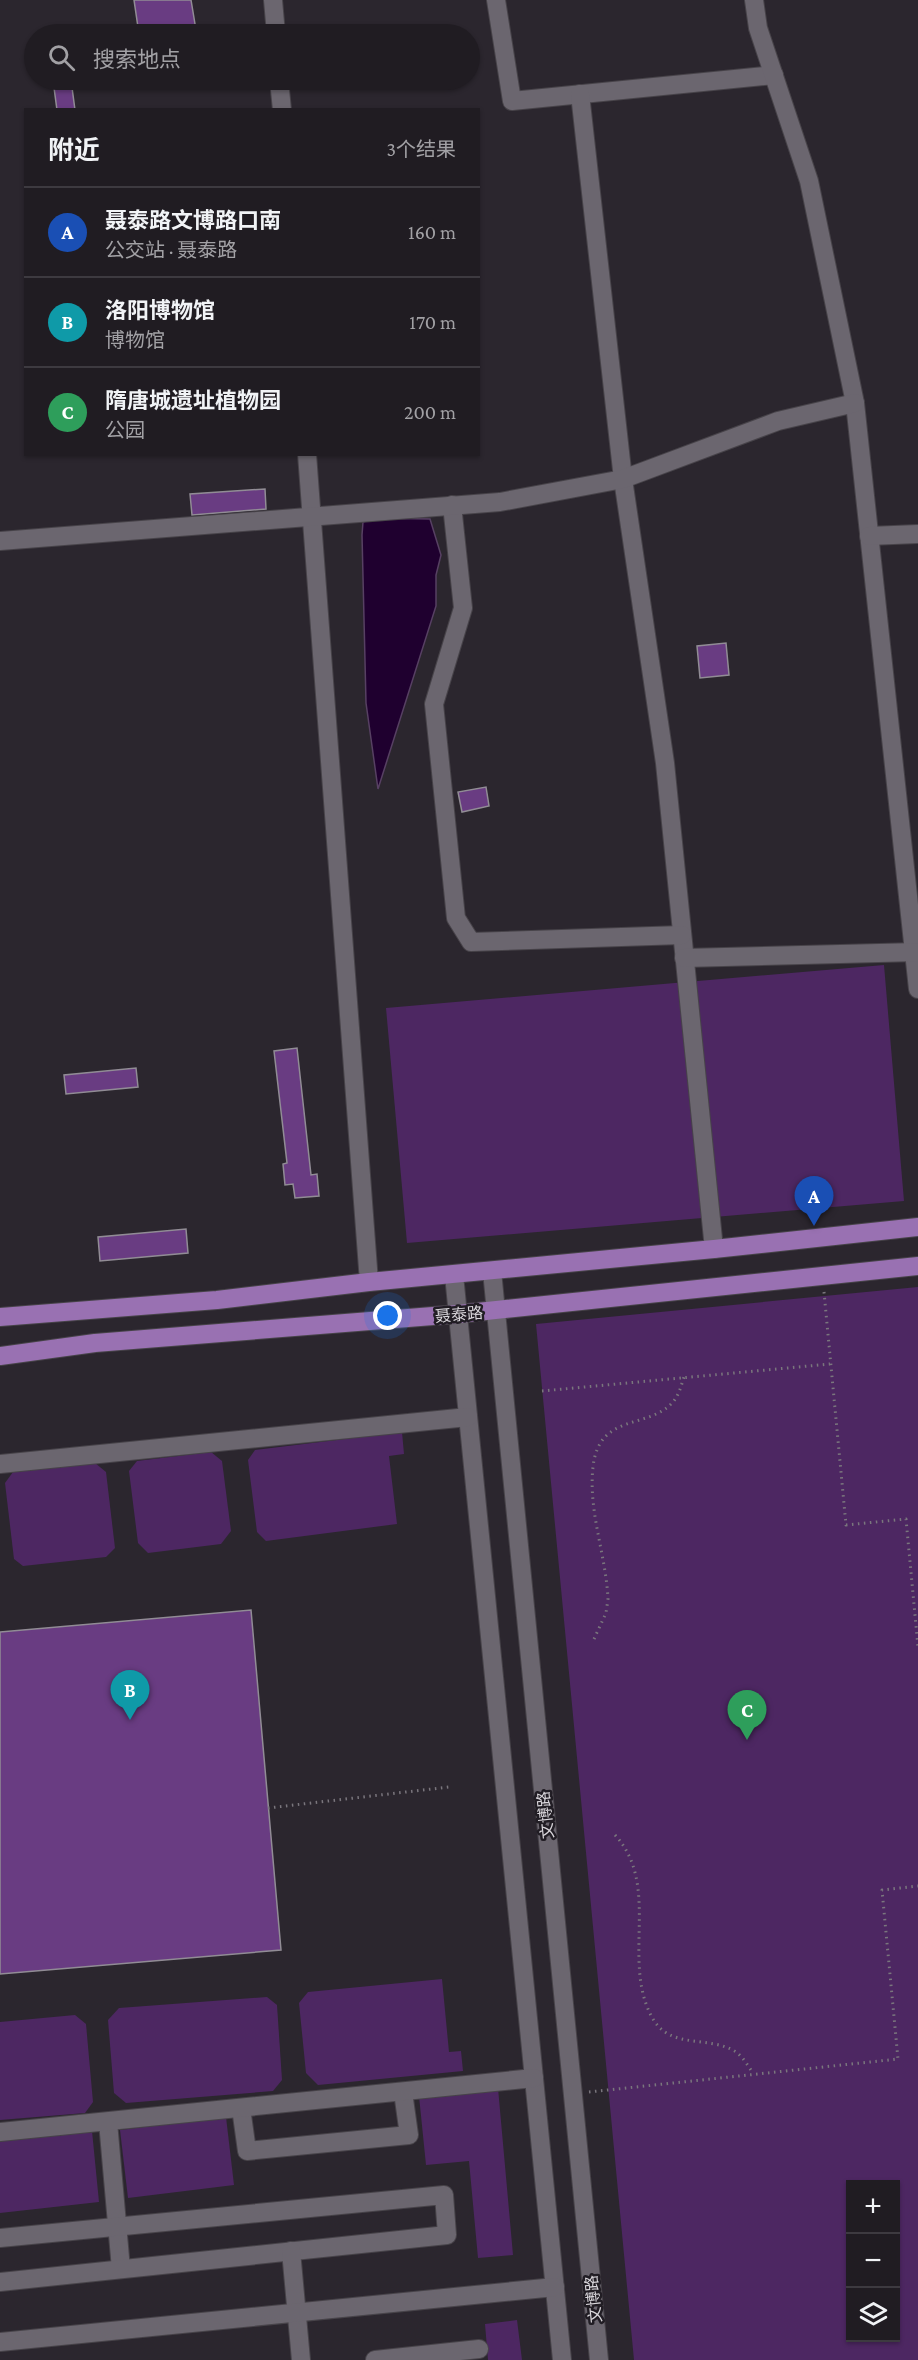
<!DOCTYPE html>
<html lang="zh">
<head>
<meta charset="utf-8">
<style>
  :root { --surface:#201c22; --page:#2d292f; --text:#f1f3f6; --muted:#a2a1a5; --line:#3d3a40; --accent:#bca0f2 }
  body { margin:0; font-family:"Crimson Pro","Noto Sans SC",serif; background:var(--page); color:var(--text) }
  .controls { position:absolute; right:18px; bottom:18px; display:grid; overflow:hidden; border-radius:0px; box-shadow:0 2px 4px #0004 }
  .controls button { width:54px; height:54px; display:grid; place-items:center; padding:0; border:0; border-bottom:2px solid var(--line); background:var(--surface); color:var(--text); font:30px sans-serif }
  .you { position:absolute; left:388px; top:1316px; width:21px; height:21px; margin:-15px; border:4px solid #fff; border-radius:50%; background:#1a73e8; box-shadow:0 0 0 9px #1a73e833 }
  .badge { display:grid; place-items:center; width:39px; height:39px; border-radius:50%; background:var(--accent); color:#fff; font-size:20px; font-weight:700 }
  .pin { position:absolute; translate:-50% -50px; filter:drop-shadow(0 2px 3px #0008) }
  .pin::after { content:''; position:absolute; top:32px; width:21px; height:18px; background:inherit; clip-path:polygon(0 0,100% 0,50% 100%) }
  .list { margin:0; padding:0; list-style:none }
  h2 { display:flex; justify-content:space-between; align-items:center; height:78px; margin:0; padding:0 24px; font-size:26px }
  h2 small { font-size:20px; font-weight:400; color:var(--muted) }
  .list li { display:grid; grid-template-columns:39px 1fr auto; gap:18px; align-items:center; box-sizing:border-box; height:90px; padding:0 24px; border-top:2px solid var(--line) }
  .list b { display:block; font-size:22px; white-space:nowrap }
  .list p { margin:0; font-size:20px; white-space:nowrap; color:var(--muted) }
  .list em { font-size:20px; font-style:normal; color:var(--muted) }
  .icon { flex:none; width:33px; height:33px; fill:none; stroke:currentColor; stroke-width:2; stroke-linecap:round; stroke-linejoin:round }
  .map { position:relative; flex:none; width:918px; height:2360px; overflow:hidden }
  .search { position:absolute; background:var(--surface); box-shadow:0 2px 4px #0004; left:24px; top:24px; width:456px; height:66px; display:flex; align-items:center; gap:15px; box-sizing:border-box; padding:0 21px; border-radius:33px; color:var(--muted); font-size:22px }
  .panel { position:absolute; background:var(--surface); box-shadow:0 2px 4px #0004; left:24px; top:108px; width:456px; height:348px; border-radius:0px }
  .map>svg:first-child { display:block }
</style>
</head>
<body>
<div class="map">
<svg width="918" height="2360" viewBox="0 0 918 2360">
  <rect width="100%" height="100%" fill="#2b262e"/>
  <g fill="#4d2762" fill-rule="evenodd">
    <path d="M884 965 904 1201 407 1243 386 1008Z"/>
    <path d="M918 1287V2360H634L536 1324ZM850 2184H896V2338H850Z"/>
    <path d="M402 1432 404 1454 389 1456 397 1524 266 1541 257 1532 248 1460 255 1450Z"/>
    <path d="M211 1452 222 1461 231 1531 221 1544 148 1553 138 1543 129 1471 137 1461Z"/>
    <path d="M95 1463 106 1472 115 1548 106 1557 23 1566 14 1559 5 1483 13 1472Z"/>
    <path d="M442 1979 449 2052 461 2051 463 2071 318 2085 306 2073 299 2003 308 1992Z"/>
    <path d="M267 1997 277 2005 282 2080 273 2091 126 2103 114 2093 108 2020 119 2008Z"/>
    <path d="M75 2015 86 2024 93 2102 85 2113 0 2120V2022Z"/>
    <path d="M498 2088 513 2255 478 2258 469 2161 426 2165 419 2096Z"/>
    <path d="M226 2117 234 2185 128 2198 120 2130Z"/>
    <path d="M92 2131 99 2202 0 2213V2140Z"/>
    <path d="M517 2320 522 2360H488L485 2324Z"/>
  </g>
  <path fill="#1f002f" stroke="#574063" stroke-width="1.5" d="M374 518 430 519 441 555 436 575V606L378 789 366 703 362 535 363 522Z"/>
  <g fill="#693c82" stroke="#918c95" stroke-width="1.5">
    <path d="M134 0H191L196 30 166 34H139Z"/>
    <path d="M53 80H71L75 110H57Z"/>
    <path d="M265 489 266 509 192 515 190 494Z"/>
    <path d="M726 643 729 675 700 678 697 646Z"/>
    <path d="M486 787 489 806 462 812 458 792Z"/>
    <path d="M297 1048 311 1175 317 1174 319 1196 295 1198 293 1184 285 1185 283 1164 287 1163 274 1051Z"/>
    <path d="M136 1068 138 1087 66 1094 64 1075Z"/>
    <path d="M186 1229 188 1253 100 1261 98 1237Z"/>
    <path d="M251 1610 281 1950 0 1974V1632Z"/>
  </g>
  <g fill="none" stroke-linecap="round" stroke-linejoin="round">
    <defs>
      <g id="minor">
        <path d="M273 0 276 34"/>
        <path d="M496 0 512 101 774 75"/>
        <path d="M754 0 758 28 809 181 855 403 918 989"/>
        <path d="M279 80 282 110"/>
        <path d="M580 94 623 479 665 763 714 1249"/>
        <path d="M307 454 369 1282"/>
        <path d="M452 505 463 608 434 704 456 918 471 942 682 935"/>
        <path d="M869 536 918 534"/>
        <path d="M0 541 500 502 623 479 778 421 855 403"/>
        <path d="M684 958 918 952"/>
        <path d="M492 1271 599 2360"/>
        <path d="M454 1275 562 2360"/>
        <path d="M0 1464 468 1417"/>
        <path d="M241 2108 247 2151 409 2135 403 2092"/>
        <path d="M108 2122 121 2269"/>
        <path d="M0 2132 534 2078"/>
        <path d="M0 2238 444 2195 447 2235 0 2282"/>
        <path d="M291 2251 301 2360"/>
        <path d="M0 2342 555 2287"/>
        <path d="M375 2360 479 2349"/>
      </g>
      <g id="major">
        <path d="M0 1317 217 1300 369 1282 714 1249 918 1227"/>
        <path d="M0 1356 95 1343 458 1314 918 1266"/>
      </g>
    </defs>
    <use href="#minor" stroke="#474349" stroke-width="20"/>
    <use href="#major" stroke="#474349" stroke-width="20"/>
    <g stroke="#7a767d" stroke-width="3" stroke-dasharray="1.5 4.5" stroke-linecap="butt">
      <path d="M824 1292 846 1525 906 1519 918 1647"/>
      <path d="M542 1391 830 1364"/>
      <path d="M594 1639 606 1613 608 1599C606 1555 588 1511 593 1467 599 1412 648 1430 673 1402 679 1395 681 1386 684 1377"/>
      <path d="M268 1808 449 1787"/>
      <path d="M615 1835C662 1886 620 1962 653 2019 671 2050 710 2035 736 2052 743 2057 748 2066 753 2073"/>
      <path d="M589 2092 898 2059 882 1890 918 1886"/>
    </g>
    <use href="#minor" stroke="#6b666f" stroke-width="18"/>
    <use href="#major" stroke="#9971b2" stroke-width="18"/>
  </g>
  <g text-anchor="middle" stroke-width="5" stroke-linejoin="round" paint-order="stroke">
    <g font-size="16" fill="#dad7dc" stroke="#211d24">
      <text transform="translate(459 1314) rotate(-5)" y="6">聂泰路</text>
      <text transform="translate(545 1815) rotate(-96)" y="6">文博路</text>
      <text transform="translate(593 2299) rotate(-96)" y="6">文博路</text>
    </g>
  </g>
</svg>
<div class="controls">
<button>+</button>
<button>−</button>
<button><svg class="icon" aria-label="layers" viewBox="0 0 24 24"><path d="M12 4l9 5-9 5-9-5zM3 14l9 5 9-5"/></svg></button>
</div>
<div class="you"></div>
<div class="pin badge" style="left:814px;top:1226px;background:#1a4fb4">A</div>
<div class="pin badge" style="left:130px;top:1720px;background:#0f9aa8">B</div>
<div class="pin badge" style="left:747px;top:1740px;background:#2e9e5b">C</div>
<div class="search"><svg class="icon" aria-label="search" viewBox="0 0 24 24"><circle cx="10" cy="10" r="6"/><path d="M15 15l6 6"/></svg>搜索地点</div>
<section class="panel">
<h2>附近<small>3个结果</small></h2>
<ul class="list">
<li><span class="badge" style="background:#1a4fb4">A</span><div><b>聂泰路文博路口南</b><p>公交站 · 聂泰路</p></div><em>160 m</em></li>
<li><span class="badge" style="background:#0f9aa8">B</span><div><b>洛阳博物馆</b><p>博物馆</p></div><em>170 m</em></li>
<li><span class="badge" style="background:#2e9e5b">C</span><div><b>隋唐城遗址植物园</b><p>公园</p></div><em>200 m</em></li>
</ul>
</section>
</div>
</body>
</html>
